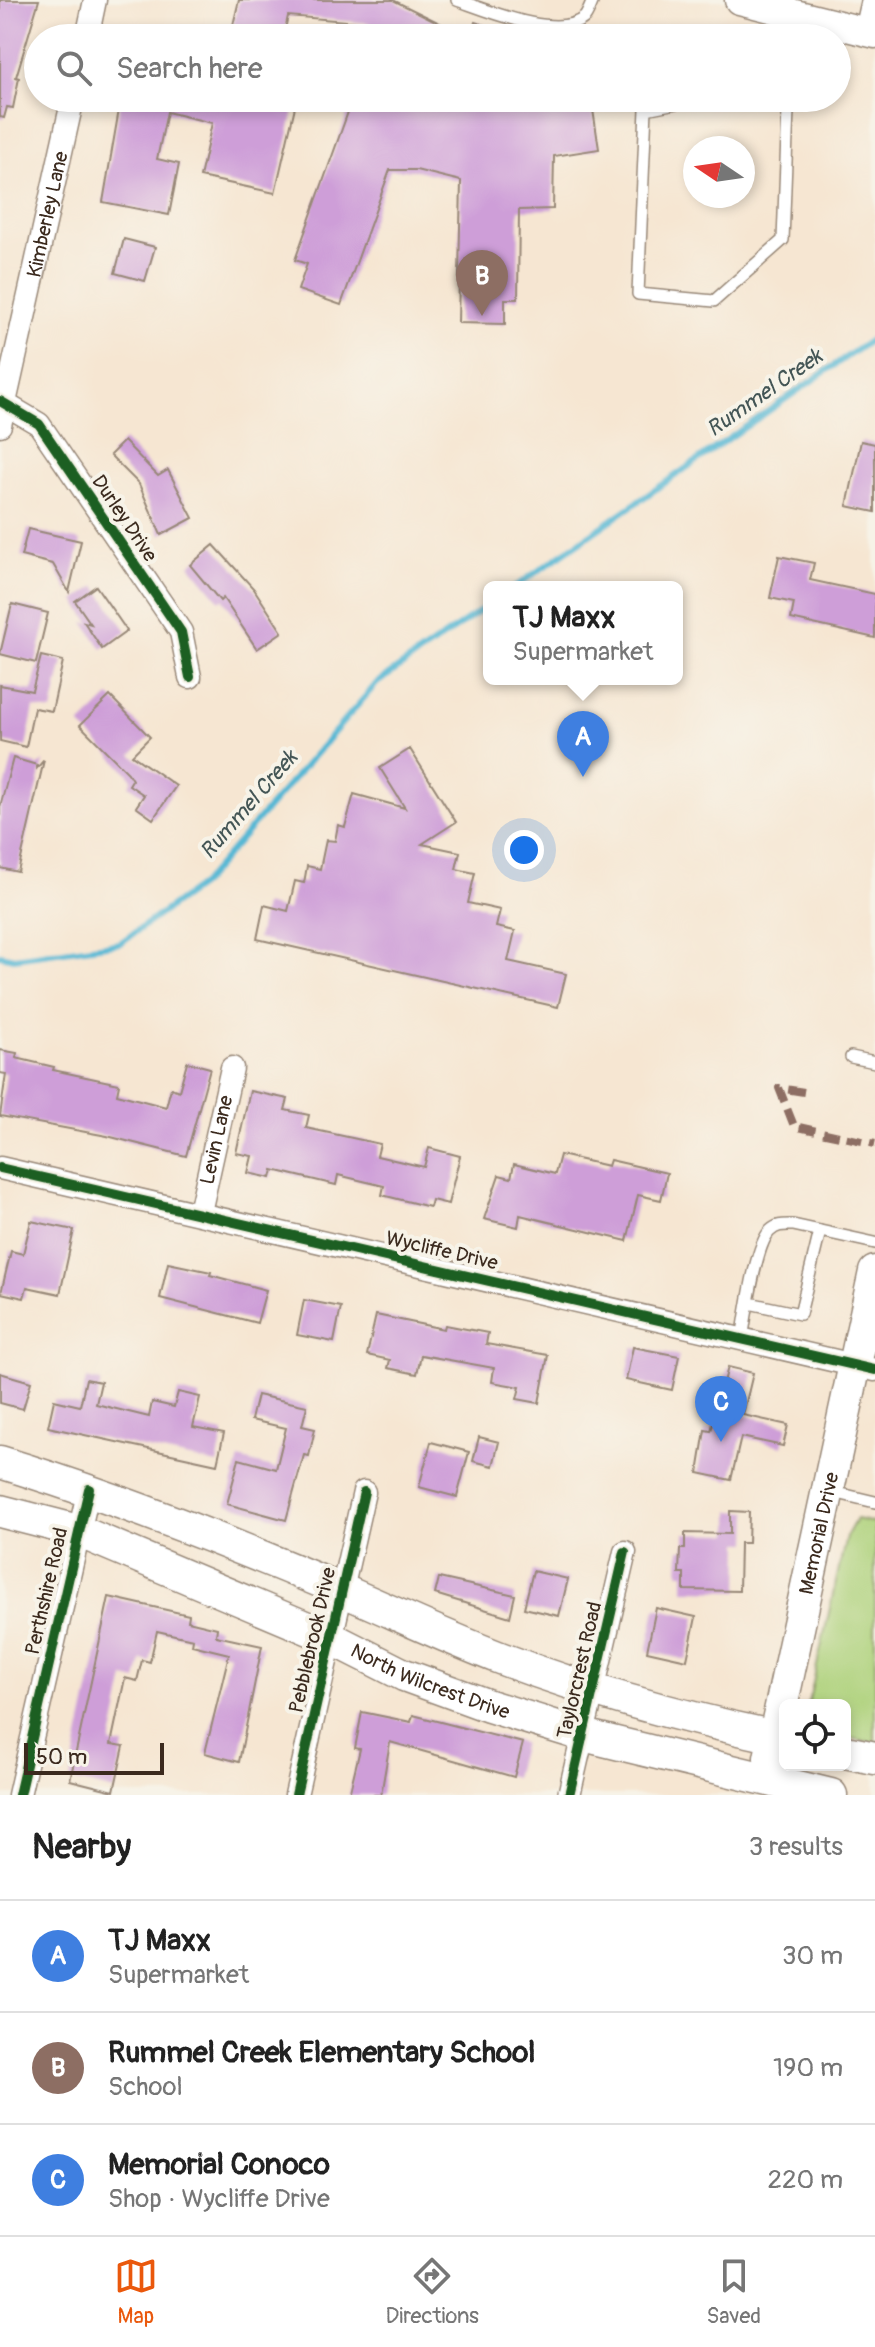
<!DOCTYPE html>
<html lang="en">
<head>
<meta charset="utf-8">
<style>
  :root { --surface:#fff; --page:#f6f6f6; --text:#222; --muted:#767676; --line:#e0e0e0; --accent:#ea580c }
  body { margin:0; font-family:Pangolin,sans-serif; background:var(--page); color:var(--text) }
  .controls { position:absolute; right:24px; bottom:24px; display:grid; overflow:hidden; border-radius:12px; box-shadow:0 4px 12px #0003 }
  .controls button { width:72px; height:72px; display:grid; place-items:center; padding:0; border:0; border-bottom:2px solid var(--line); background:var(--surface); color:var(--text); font:40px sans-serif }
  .compass { position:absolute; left:683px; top:136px; width:72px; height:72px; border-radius:50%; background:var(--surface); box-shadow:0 4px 12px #0003; rotate:283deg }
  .scale { position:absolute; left:24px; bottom:20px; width:140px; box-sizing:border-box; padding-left:8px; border:4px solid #3b2a1e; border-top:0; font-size:22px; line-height:28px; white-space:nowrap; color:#3b2a1e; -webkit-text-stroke:6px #f7f3e8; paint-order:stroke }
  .you { position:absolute; left:524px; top:850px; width:28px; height:28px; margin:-20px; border:6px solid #fff; border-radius:50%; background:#1a73e8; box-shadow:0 0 0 12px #1a73e833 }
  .badge { display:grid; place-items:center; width:52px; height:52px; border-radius:50%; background:var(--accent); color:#fff; font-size:26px; font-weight:700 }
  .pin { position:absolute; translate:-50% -66px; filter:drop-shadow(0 2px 4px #0008) }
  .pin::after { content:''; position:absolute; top:42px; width:28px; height:24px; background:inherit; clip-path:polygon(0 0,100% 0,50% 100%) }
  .popup { position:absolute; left:483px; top:581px; width:200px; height:104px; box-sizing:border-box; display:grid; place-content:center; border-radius:12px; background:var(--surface); filter:drop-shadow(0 2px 6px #0005); font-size:26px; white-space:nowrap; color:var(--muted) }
  .popup b { font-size:30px; color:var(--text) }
  .popup::after { content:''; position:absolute; left:50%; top:100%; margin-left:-16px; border:16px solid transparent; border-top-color:var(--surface) }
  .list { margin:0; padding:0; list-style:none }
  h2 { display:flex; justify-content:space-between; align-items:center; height:104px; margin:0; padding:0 32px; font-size:34px }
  h2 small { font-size:26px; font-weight:400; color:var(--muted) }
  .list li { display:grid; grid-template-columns:52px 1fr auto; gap:24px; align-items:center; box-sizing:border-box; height:112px; padding:0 32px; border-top:2px solid var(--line) }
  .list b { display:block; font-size:30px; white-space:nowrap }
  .list p { margin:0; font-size:26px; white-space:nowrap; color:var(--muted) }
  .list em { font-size:26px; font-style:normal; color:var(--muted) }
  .icon { flex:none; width:44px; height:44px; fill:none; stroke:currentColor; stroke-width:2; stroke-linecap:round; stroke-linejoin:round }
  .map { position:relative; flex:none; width:875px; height:1795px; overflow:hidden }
  .search { position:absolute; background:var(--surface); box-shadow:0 4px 12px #0003; left:24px; right:24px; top:24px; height:88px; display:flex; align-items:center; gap:20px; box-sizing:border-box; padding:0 28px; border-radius:44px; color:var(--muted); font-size:30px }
  .sheet { height:440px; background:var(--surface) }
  nav { display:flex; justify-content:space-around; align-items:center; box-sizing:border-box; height:112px; border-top:2px solid var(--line); background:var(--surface); font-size:22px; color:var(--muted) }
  nav a { display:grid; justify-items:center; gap:4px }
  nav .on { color:var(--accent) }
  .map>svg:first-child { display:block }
</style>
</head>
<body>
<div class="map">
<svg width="875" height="1795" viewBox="0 0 875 1795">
  <rect width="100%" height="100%" fill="#f7f3e8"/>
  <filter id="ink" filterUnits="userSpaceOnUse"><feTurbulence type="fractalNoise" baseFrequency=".0125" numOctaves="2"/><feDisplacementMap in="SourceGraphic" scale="16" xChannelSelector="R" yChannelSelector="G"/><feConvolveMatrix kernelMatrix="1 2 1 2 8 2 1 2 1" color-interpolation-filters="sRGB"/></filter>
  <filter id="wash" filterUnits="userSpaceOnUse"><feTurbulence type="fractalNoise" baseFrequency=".006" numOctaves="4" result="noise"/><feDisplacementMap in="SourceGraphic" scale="32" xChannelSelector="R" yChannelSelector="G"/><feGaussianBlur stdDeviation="1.8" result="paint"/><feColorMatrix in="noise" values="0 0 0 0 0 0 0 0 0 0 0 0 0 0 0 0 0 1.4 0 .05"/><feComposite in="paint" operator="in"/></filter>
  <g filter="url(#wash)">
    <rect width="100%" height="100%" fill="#f6e6d2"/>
    <path fill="#add17a" stroke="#747e4c" stroke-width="2" d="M856 1519 875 1523V1743L845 1737V1705H808L846 1537Z"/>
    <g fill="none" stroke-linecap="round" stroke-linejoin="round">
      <g stroke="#56b8d4" stroke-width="6">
        <path d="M515 587 875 337"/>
        <path d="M0 955 14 958 120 943 202 884 377 683 489 605"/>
      </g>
    </g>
    <g id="blocks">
      <g fill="#ce9ed8">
        <path d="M0 0H39L16 77 19 78 13 108 7 107 4 118 0 117Z"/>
        <path d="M239 0H393L470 38 475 22 516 35V38H372L363 33 370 23 288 16 283 38H230Z"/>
        <path d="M121 98H297L275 193 200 177 212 123 167 112 157 159 179 164 169 215 103 202Z"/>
        <path d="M353 98H583L582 101 592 103 599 149 554 156 553 209 519 210 518 299H505V324L458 323 461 181 416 170H390L341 305 298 290 307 264 295 260Z"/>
        <path d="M124 239 155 247 145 281 115 273Z"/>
        <path d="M124 441 158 476 168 470 193 518 161 535 139 484 110 455Z"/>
        <path d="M861 441 875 444V512L847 506Z"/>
        <path d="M28 529 81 541 69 592 53 564 21 556Z"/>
        <path d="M214 545 254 589 282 632 257 649 223 598 220 601 190 565Z"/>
        <path d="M779 556 814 563 810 580 875 594V638L791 619 794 603 770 598Z"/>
        <path d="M96 586 127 631 102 649 84 622 91 624 75 601Z"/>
        <path d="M12 604 48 613 36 663 0 654Z"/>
        <path d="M41 656 63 661 52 711 34 708 26 747 0 741V685L32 691Z"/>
        <path d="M110 696 150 737 132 755 176 786 153 819 136 807 144 795 129 785 132 780 128 773 80 725Z"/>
        <path d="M410 749 456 822 422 844 460 852 456 869 475 873 468 903 500 910 496 927 515 931 508 961 566 974 558 1007 257 939 264 905 288 911 295 881 304 883 307 866 320 869 326 840 335 841 338 825 345 827 354 794 405 808 380 768Z"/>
        <path d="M13 758 37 765V768L44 760 18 872 0 868V807Z"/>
        <path d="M0 1050 17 1053 16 1058 54 1067 53 1070 119 1084 117 1094 166 1107 171 1088 179 1091 187 1062 210 1068 186 1156 107 1136 0 1116 6 1074 0 1073Z"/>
        <path d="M250 1091 288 1099 285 1110 309 1115 306 1128 380 1144 377 1156 424 1167 429 1148 460 1156 448 1204 432 1200 430 1207 382 1195 384 1186 338 1175 336 1185 273 1170 271 1178 248 1173 252 1156 236 1153Z"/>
        <path d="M560 1155 608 1166 610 1160 667 1173 661 1200 638 1195 627 1241 520 1215 518 1227 484 1219 499 1175 511 1178 514 1164 555 1174Z"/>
        <path d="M31 1221 74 1230 60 1294 27 1287 24 1298 1 1293 11 1251 23 1254Z"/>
        <path d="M168 1263 211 1272 210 1275 266 1290 257 1323 160 1298Z"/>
        <path d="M304 1300 341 1307 334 1342 297 1335Z"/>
        <path d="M376 1315 444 1329 445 1325 488 1333 486 1344 548 1355 539 1403 517 1399 520 1387 492 1382 494 1368 421 1355 417 1374 388 1368 390 1360 367 1355Z"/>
        <path d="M633 1347 679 1356 672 1390 626 1380Z"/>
        <path d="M728 1367 753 1373 743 1415 788 1425 783 1446 741 1437 731 1480 698 1473 705 1430 711 1431Z"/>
        <path d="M0 1373 31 1382 23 1409 0 1403Z"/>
        <path d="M86 1379 101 1382 96 1404 149 1417 152 1402 174 1407 178 1392 200 1397 193 1427 224 1433 217 1464 48 1427 54 1400 80 1406Z"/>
        <path d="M257 1395 307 1406 302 1426 315 1429 309 1456 304 1455 286 1520 227 1504 239 1459 276 1469 286 1428 251 1420Z"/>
        <path d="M479 1437 499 1442 493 1466 473 1461Z"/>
        <path d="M431 1442 469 1452 457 1497 419 1487Z"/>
        <path d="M730 1511 749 1512 748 1543H740L739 1591 684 1590V1573H679L680 1549H685V1533L730 1534Z"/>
        <path d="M533 1571 568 1579 559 1616 524 1608Z"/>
        <path d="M439 1578 515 1595 510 1617 435 1594Z"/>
        <path d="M109 1597 189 1615 188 1621 217 1628 216 1636 262 1646 239 1762 205 1753 229 1654 192 1645 193 1639 157 1631 150 1662 142 1660 137 1681 125 1678 111 1744 124 1746 114 1791 70 1780Z"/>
        <path d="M656 1608 696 1617 687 1660 647 1651Z"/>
        <path d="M362 1712 411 1722 413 1715 523 1743 514 1777 390 1742 381 1795H349L360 1749 355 1748Z"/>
      </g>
    </g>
  </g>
  <g filter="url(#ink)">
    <use href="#blocks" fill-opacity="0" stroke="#988878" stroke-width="2"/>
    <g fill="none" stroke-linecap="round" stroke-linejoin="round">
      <defs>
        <g id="service">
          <path d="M457 0C486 10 559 41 585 17 588 13 591 5 593 0"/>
          <path d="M787 38 794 16"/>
          <path d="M701 98 646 109 638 294 714 301 783 240 788 110 781 98"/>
          <path d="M851 1057 875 1062"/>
          <path d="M749 1303 800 1314 820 1231"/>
          <path d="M742 1339C746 1317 755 1245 770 1231 777 1224 784 1225 793 1225L875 1243"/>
          <path d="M829 1491 875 1502"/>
        </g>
        <g id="minor">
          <path d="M866 31 873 0"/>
          <path d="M87 38 95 0"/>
          <path d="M0 401 39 424 181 632 190 677"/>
          <path id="s1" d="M0 425 73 98"/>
          <path d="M0 1168 875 1370"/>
          <path id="s2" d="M200 1212 232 1068"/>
          <path d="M19 1795 89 1489"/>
          <path d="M296 1795 364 1492"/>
          <path d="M569 1795 625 1552"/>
        </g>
        <path id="tertiary" d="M739 0 875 34"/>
        <g id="secondary">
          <path d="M0 1462C115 1497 228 1542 339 1589 393 1612 445 1637 500 1658 592 1693 689 1719 785 1739"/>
          <path id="s3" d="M0 1511 78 1531 331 1638 404 1675 489 1706 583 1735 831 1795"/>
          <path d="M845 1752 875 1758"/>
          <path id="s4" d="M770 1758 875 1272"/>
        </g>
      </defs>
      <use href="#service" stroke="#988878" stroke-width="14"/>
      <use href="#minor" stroke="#988878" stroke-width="25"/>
      <use href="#tertiary" stroke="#988878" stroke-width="31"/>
      <use href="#secondary" stroke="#988878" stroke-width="35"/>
      <use href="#service" stroke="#fff" stroke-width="11"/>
      <use href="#minor" stroke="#fff" stroke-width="22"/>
      <use href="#tertiary" stroke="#fff" stroke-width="28"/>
      <use href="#secondary" stroke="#fff" stroke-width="32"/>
      <path stroke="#8d6e63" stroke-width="8" stroke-dasharray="16 8" stroke-linecap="butt" d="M804 1092 779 1088 794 1126 875 1144"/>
      <defs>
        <g id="cycleway">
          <path d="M0 401 39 424 181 632 190 677"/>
          <path d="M0 1168 875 1370"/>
          <path d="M19 1795 89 1489"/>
          <path d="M296 1795 364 1492"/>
          <path d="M569 1795 625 1552"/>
        </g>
      </defs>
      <use href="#cycleway" stroke="#f7f3e8" stroke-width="15"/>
      <use href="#cycleway" stroke="#1b5e20" stroke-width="10"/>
    </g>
  </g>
  <g text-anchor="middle" stroke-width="8" stroke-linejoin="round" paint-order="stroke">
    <g font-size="20" fill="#3b2a1e" stroke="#f7f3e8">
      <text dy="7" stroke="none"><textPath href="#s1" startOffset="216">Kimberley Lane</textPath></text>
      <text transform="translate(125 518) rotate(56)" y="7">Durley Drive</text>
      <text dy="7" stroke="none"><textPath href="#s2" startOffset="74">Levin Lane</textPath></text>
      <text transform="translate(442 1250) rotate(13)" y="7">Wycliffe Drive</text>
      <text dy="7" stroke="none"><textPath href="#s4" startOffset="230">Memorial Drive</textPath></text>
      <text transform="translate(46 1591) rotate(-77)" y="7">Perthshire Road</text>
      <text transform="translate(312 1640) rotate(-77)" y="7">Pebblebrook Drive</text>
      <text transform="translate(579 1670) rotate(-77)" y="7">Taylorcrest Road</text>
      <text dy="7" stroke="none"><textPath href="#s3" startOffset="464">North Wilcrest Drive</textPath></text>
    </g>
    <g font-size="22" font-style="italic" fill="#435555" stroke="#f7f3e8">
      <text transform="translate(764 392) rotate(-35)" y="8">Rummel Creek</text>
      <text transform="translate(248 804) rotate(-49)" y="8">Rummel Creek</text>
    </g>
  </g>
</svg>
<div class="controls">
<button><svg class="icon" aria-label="locate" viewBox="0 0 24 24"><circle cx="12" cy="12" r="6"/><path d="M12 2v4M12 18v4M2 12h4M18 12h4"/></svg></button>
</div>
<svg class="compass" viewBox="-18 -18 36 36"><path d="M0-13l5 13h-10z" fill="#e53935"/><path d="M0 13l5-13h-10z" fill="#767676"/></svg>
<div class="scale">50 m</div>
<div class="you"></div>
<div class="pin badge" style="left:583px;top:777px;background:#3f7fe0">A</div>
<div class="popup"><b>TJ Maxx</b>Supermarket</div>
<div class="pin badge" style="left:482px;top:316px;background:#8d6e63">B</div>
<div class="pin badge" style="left:721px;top:1442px;background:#3f7fe0">C</div>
<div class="search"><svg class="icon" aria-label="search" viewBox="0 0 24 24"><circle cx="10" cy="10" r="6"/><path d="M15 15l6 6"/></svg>Search here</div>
</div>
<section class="sheet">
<h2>Nearby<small>3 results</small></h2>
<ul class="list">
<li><span class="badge" style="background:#3f7fe0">A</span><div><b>TJ Maxx</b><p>Supermarket</p></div><em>30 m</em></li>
<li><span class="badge" style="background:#8d6e63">B</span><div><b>Rummel Creek Elementary School</b><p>School</p></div><em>190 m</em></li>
<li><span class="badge" style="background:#3f7fe0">C</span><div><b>Memorial Conoco</b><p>Shop · Wycliffe Drive</p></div><em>220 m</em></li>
</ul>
</section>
<nav>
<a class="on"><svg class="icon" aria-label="map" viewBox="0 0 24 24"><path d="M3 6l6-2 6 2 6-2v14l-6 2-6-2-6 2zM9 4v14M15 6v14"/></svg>Map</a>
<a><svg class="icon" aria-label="directions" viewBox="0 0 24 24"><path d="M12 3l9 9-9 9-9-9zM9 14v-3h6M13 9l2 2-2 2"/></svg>Directions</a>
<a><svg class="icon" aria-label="saved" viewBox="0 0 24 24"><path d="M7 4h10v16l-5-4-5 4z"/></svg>Saved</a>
</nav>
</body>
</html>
